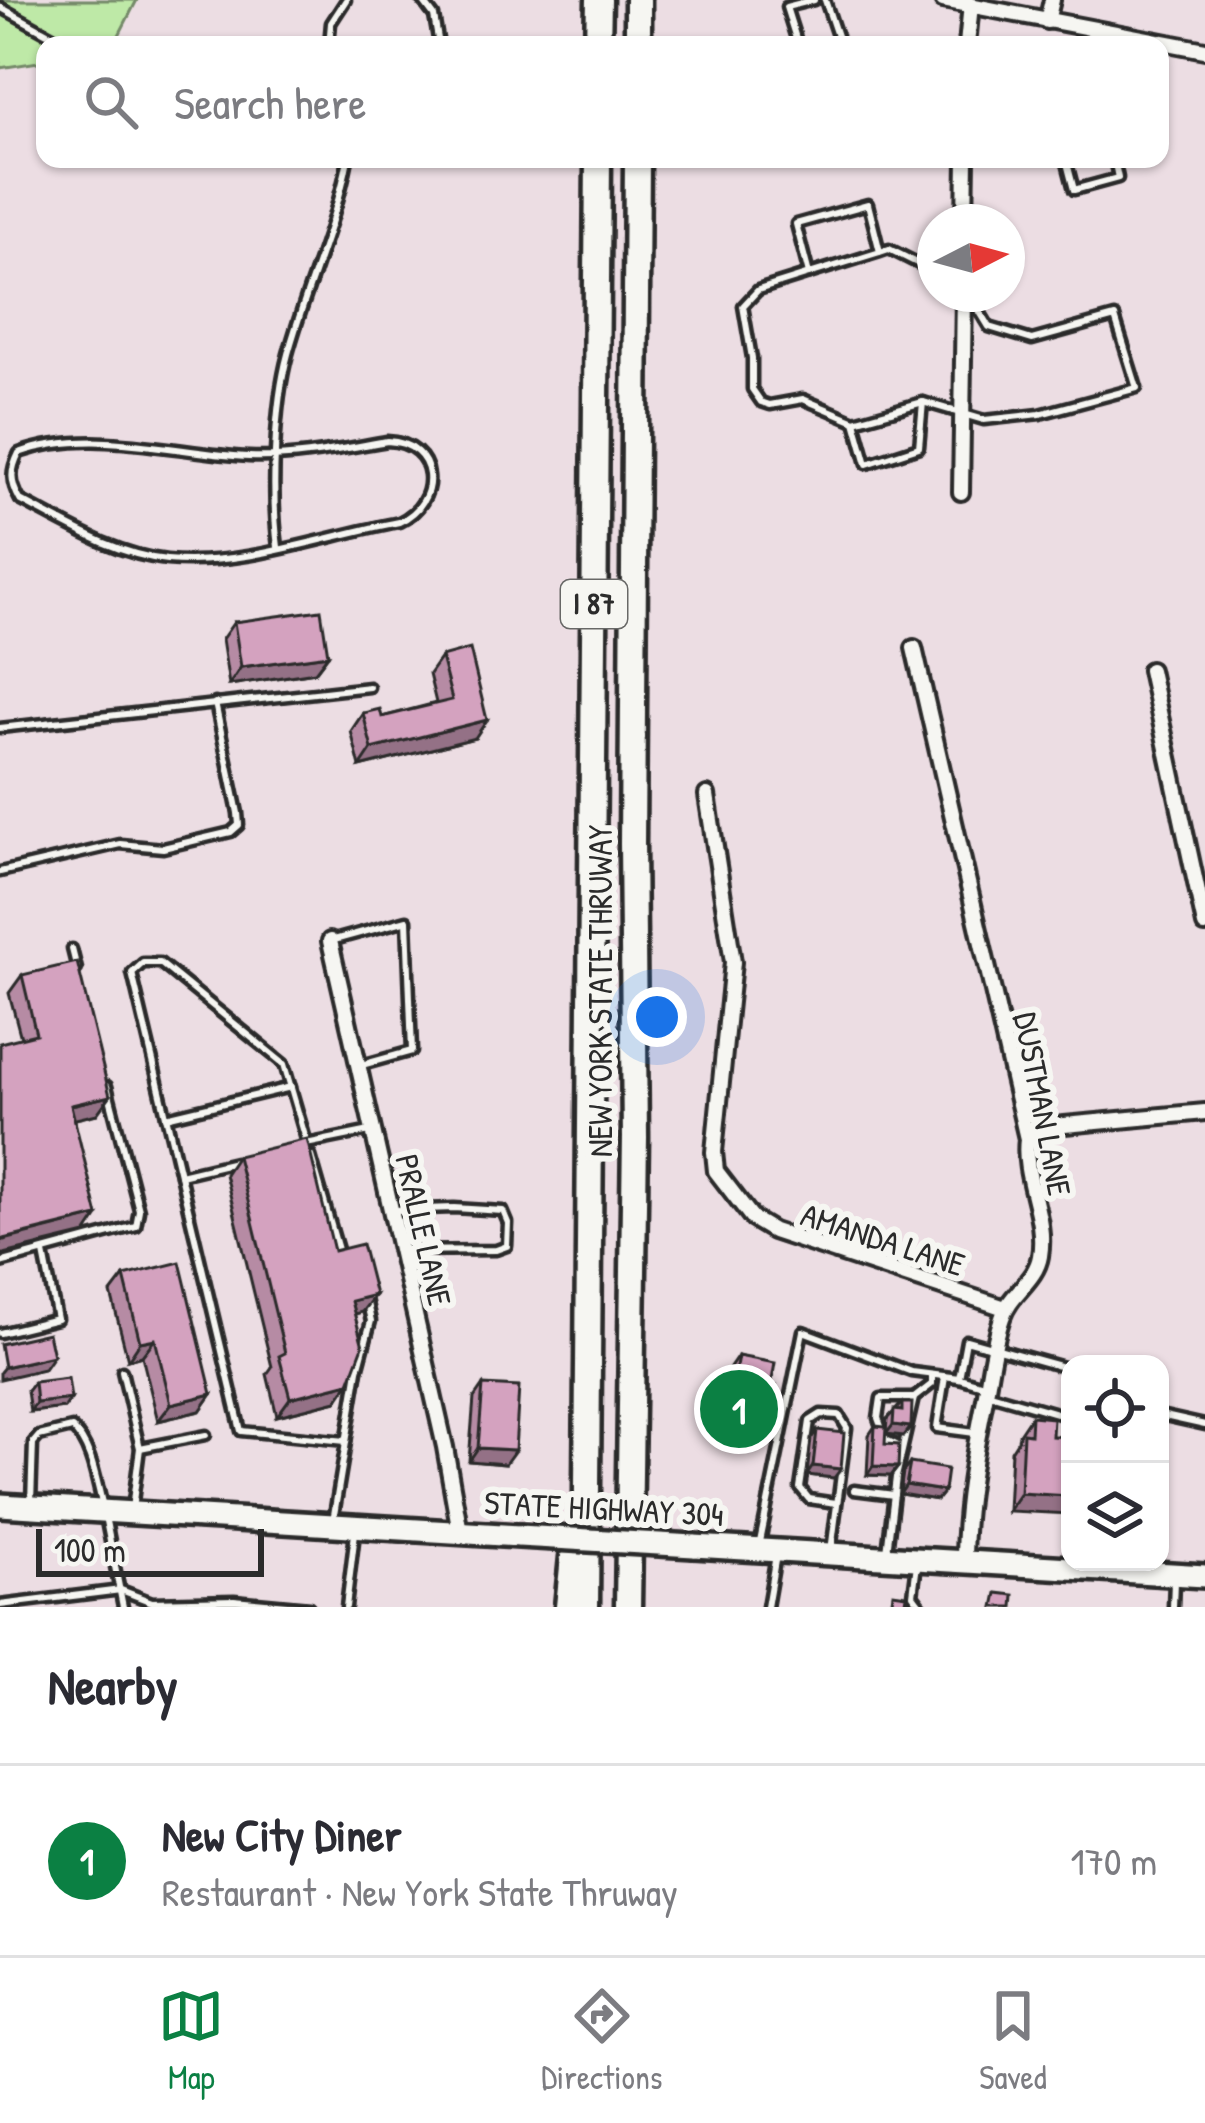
<!DOCTYPE html>
<html lang="en">
<head>
<meta charset="utf-8">
<style>
  :root { --surface:#fff; --page:#f7f7f7; --text:#2b2b33; --muted:#7c7c81; --line:#e1e1e2; --accent:#0b8043 }
  body { margin:0; font-family:"Patrick Hand",sans-serif; background:var(--page); color:var(--text) }
  .controls { position:absolute; right:36px; bottom:36px; display:grid; overflow:hidden; border-radius:24px; box-shadow:0 3px 9px #0004 }
  .controls button { width:108px; height:108px; display:grid; place-items:center; padding:0; border:0; border-bottom:3px solid var(--line); background:var(--surface); color:var(--text); font:60px sans-serif }
  .compass { position:absolute; left:917px; top:204px; width:108px; height:108px; border-radius:50%; background:var(--surface); box-shadow:0 3px 9px #0004; rotate:84deg }
  .scale { position:absolute; left:36px; bottom:30px; width:228px; box-sizing:border-box; padding-left:12px; border:6px solid #2b2b2b; border-top:0; font-size:33px; line-height:42px; white-space:nowrap; color:#2b2b2b; -webkit-text-stroke:9px #f6f6f2; paint-order:stroke }
  .you { position:absolute; left:657px; top:1017px; width:42px; height:42px; margin:-30px; border:9px solid #fff; border-radius:50%; background:#1a73e8; box-shadow:0 0 0 18px #1a73e833 }
  .badge { display:grid; place-items:center; width:78px; height:78px; border-radius:50%; background:var(--accent); color:#fff; font-size:39px; font-weight:700 }
  .pin { position:absolute; translate:-50% -50%; border:6px solid #fff; box-shadow:0 3px 12px #0006 }
  .list { margin:0; padding:0; list-style:none }
  h2 { display:flex; justify-content:space-between; align-items:center; height:156px; margin:0; padding:0 48px; font-size:51px }
  h2 small { font-size:39px; font-weight:400; color:var(--muted) }
  .list li { display:grid; grid-template-columns:78px 1fr auto; gap:36px; align-items:center; box-sizing:border-box; height:192px; padding:0 48px; border-top:3px solid var(--line) }
  .list b { display:block; font-size:45px; white-space:nowrap }
  .list p { margin:0; font-size:39px; white-space:nowrap; color:var(--muted) }
  .list em { font-size:39px; font-style:normal; color:var(--muted) }
  .icon { flex:none; width:66px; height:66px; fill:none; stroke:currentColor; stroke-width:2; stroke-linecap:round; stroke-linejoin:round }
  .map { position:relative; flex:none; width:1205px; height:1607px; overflow:hidden }
  .search { position:absolute; background:var(--surface); box-shadow:0 3px 9px #0004; left:36px; right:36px; top:36px; height:132px; display:flex; align-items:center; gap:30px; box-sizing:border-box; padding:0 42px; border-radius:24px; color:var(--muted); font-size:45px }
  .sheet { height:348px; background:var(--surface) }
  nav { display:flex; justify-content:space-around; align-items:center; box-sizing:border-box; height:168px; border-top:3px solid var(--line); background:var(--surface); font-size:33px; color:var(--muted) }
  nav a { display:grid; justify-items:center; gap:6px }
  nav .on { color:var(--accent) }
  .map>svg:first-child { display:block }
</style>
</head>
<body>
<div class="map">
<svg width="1205" height="1607" viewBox="0 0 1205 1607">
  <rect width="100%" height="100%" fill="#ecdde3"/>
  <filter id="ink" filterUnits="userSpaceOnUse"><feTurbulence type="fractalNoise" baseFrequency=".00833" numOctaves="2"/><feDisplacementMap in="SourceGraphic" scale="24" xChannelSelector="R" yChannelSelector="G"/><feConvolveMatrix kernelMatrix="1 2 1 2 8 2 1 2 1" color-interpolation-filters="sRGB"/></filter>
  <g filter="url(#ink)">
    <path fill="#bee9a7" stroke="#748a69" stroke-width="3" d="M0 0H137L114 45H45V61L0 68Z"/>
    <g fill="none" stroke-linecap="round" stroke-linejoin="round">
      <defs>
        <g id="lane">
          <path d="M422 0 434 16 439 45"/>
          <path d="M825 0 839 42 832 45"/>
          <path d="M0 7 69 45"/>
          <path d="M329 45 331 23 346 0"/>
          <path d="M798 45 786 7 814 0"/>
          <path d="M1097 45 1100 31"/>
          <path d="M1066 159 1074 190 1118 178 1114 159"/>
          <path d="M880 252 868 204 796 224 809 274 880 252 889 249 935 272"/>
          <path d="M809 274 758 290 743 306 752 358V389L761 402 770 405 803 399 855 421 923 402 984 420 1040 414 1137 388 1115 317 1032 340 989 327 969 294"/>
          <path d="M855 421 867 464 919 447 923 402"/>
          <path d="M387 441C439 443 443 502 399 522 325 536 243 567 167 560 115 555 66 524 20 500 10 482 10 471 19 453 93 427 174 453 249 457 296 459 341 449 387 441Z"/>
          <path d="M278 547C271 494 274 405 288 354 306 288 335 226 348 159"/>
          <path d="M0 728 369 687"/>
          <path d="M0 872 120 844 163 848 231 832 239 825 238 813 215 703"/>
          <path d="M334 940 407 920 412 1051 358 1066"/>
          <path d="M72 949 77 969"/>
          <path d="M166 1117 291 1087"/>
          <path d="M307 1143 284 1064 160 963H143L132 973 241 1431 346 1441"/>
          <path d="M306 1144 370 1131"/>
          <path d="M311 1156 339 1253"/>
          <path d="M180 1175 235 1162"/>
          <path d="M395 1210 454 1208 503 1211 508 1223 507 1246 496 1250 401 1251"/>
          <path d="M0 1263 136 1226 139 1210 107 1086"/>
          <path d="M0 1333 57 1319 44 1253"/>
          <path d="M122 1371 140 1448 132 1509"/>
          <path d="M945 1377 937 1428 975 1433"/>
          <path d="M987 1386 959 1378 966 1340 1070 1369"/>
          <path d="M990 1394 1070 1417"/>
          <path d="M1160 1415 1205 1425"/>
          <path d="M900 1447 886 1440 878 1418 881 1398H914"/>
          <path d="M140 1448 206 1435"/>
          <path d="M854 1490 894 1495"/>
          <path d="M31 1502 33 1443 39 1436 72 1428C91 1445 96 1479 102 1503"/>
          <path d="M105 1516 123 1607"/>
          <path d="M333 1521 358 1370 371 1321 366 1299"/>
          <path d="M760 1542 803 1331 912 1372 959 1378"/>
          <path d="M831 1551 847 1428 839 1415 821 1414 810 1421 800 1488 809 1499 836 1503"/>
          <path d="M887 1552 896 1477 914 1398 932 1384V1375"/>
          <path d="M917 1564 913 1595 922 1607"/>
          <path d="M0 1605 121 1590 152 1602 234 1600 309 1607"/>
          <path d="M346 1607 355 1533"/>
          <path d="M767 1607 776 1555"/>
          <path d="M1173 1607 1174 1581"/>
        </g>
        <g id="street">
          <path d="M943 0 1205 50"/>
          <path d="M1047 21 1052 0"/>
          <path d="M967 45 971 4"/>
          <path d="M965 222 966 159"/>
          <path d="M961 492 964 294"/>
          <path d="M914 648 1027 1139C1022 1179 1047 1216 1040 1256 1036 1281 1009 1294 1002 1318 993 1344 990 1372 985 1399 974 1454 964 1507 964 1563"/>
          <path d="M1150 670 1205 925"/>
          <path d="M707 795 733 962 714 1152 716 1171 753 1219 773 1231 1005 1308"/>
          <path d="M330 941 445 1447 460 1532"/>
          <path d="M1027 1139 1036 1130 1054 1126 1205 1112"/>
        </g>
        <g id="primary">
          <path d="M0 1505 519 1536"/>
          <path d="M694 1546 1205 1576"/>
        </g>
        <g id="highway">
          <path d="M598 45 599 0"/>
          <path d="M638 45V0"/>
          <path d="M568 1607 573 1557"/>
          <path d="M586 1607 598 159"/>
          <path d="M628 1607 635 1137 632 843 637 159"/>
        </g>
      </defs>
      <use href="#lane" stroke="#2b2b2b" stroke-width="15"/>
      <use href="#street" stroke="#2b2b2b" stroke-width="22"/>
      <use href="#primary" stroke="#2b2b2b" stroke-width="30"/>
      <use href="#highway" stroke="#2b2b2b" stroke-width="33"/>
      <use href="#lane" stroke="#f6f6f2" stroke-width="6"/>
      <use href="#street" stroke="#f6f6f2" stroke-width="14"/>
      <use href="#primary" stroke="#f6f6f2" stroke-width="21"/>
      <use href="#highway" stroke="#f6f6f2" stroke-width="24"/>
      <defs>
        <path id="primary-bridge" d="M519 1536 694 1546"/>
      </defs>
      <use href="#primary-bridge" stroke="#2b2b2b" stroke-width="30" stroke-linecap="butt"/>
      <use href="#primary-bridge" stroke="#f6f6f2" stroke-width="21"/>
    </g>
    <g fill="#b68ba4" stroke="#2b2b2b" stroke-width="3">
      <path d="M234 622 328 655 315 672 229 685 222 639Z"/>
      <path d="M441 657 475 738 360 767 351 731 363 713 382 717 436 703 429 674Z"/>
      <path d="M22 975 97 1114 75 1119 86 1234 21 1038 9 993Z"/>
      <path d="M237 1156 334 1251 362 1312 355 1314 337 1401 277 1416 267 1374 272 1367 225 1174Z"/>
      <path d="M124 1276 212 1394 200 1411 158 1421 142 1356 128 1360 111 1293Z"/>
      <path d="M738 1356 771 1386 773 1404 766 1414 764 1427 754 1440 718 1433 729 1369Z"/>
      <path d="M34 1382 71 1399 64 1408 30 1412 27 1391Z"/>
      <path d="M483 1385 505 1464 469 1461 474 1398Z"/>
      <path d="M902 1403 911 1427 904 1436 886 1434 887 1419Z"/>
      <path d="M1031 1416 1052 1436 1070 1437 1008 1511 1011 1451 1018 1440 1019 1434Z"/>
      <path d="M875 1426 898 1467 891 1476 867 1475 869 1435Z"/>
      <path d="M817 1430 834 1478 807 1475 811 1439Z"/>
      <path d="M910 1463 944 1491 937 1500 900 1494 903 1472Z"/>
    </g>
    <g fill="#947186" stroke="#2b2b2b" stroke-width="3">
      <path d="M328 655 315 672 229 685 241 667Z"/>
      <path d="M487 720 475 738 360 767 372 749Z"/>
      <path d="M110 1096 97 1114 59 1123 71 1105Z"/>
      <path d="M98 1216 86 1234 0 1255V1241Z"/>
      <path d="M375 1295 362 1312 339 1318 351 1301Z"/>
      <path d="M155 1339 142 1356 128 1360 140 1342Z"/>
      <path d="M53 1356 44 1369 0 1379V1372L4 1367Z"/>
      <path d="M349 1383 337 1401 277 1416 290 1398Z"/>
      <path d="M212 1394 200 1411 158 1421 171 1404Z"/>
      <path d="M71 1399 64 1408 30 1412 36 1403Z"/>
      <path d="M727 1420 764 1427 754 1440 718 1433Z"/>
      <path d="M893 1425 911 1427 904 1436 886 1434Z"/>
      <path d="M478 1448 515 1450 505 1464 469 1461Z"/>
      <path d="M813 1466 841 1469 834 1478 807 1475Z"/>
      <path d="M873 1466 898 1467 891 1476 867 1475Z"/>
      <path d="M906 1485 944 1491 937 1500 900 1494Z"/>
      <path d="M1020 1493 1070 1496V1514L1008 1511Z"/>
    </g>
    <g fill="#d4a2bf" stroke="#2b2b2b" stroke-width="3">
      <path d="M321 610 328 655 241 667 234 622Z"/>
      <path d="M470 649 487 720 372 749 363 713 380 709 382 717 452 700 441 657Z"/>
      <path d="M77 962 110 1096 71 1105 98 1216 0 1240V1043L36 1034 22 975Z"/>
      <path d="M307 1139 334 1251 362 1244 375 1295 351 1301 363 1346 349 1383 290 1398 279 1356 285 1353 237 1156Z"/>
      <path d="M180 1262 212 1394 171 1404 155 1339 140 1342 124 1276Z"/>
      <path d="M48 1333 53 1356 4 1367 0 1344Z"/>
      <path d="M738 1356 775 1363 771 1386H776L773 1404 768 1403 764 1427 727 1420Z"/>
      <path d="M68 1378 71 1399 36 1403 34 1382Z"/>
      <path d="M483 1385 519 1387 515 1450 478 1448Z"/>
      <path d="M902 1403H912L911 1427 893 1425 894 1410 902 1411Z"/>
      <path d="M1031 1416 1053 1418 1052 1436 1070 1437V1496L1020 1493 1023 1433 1030 1434Z"/>
      <path d="M875 1426 886 1427 885 1444 899 1445 898 1467 873 1466Z"/>
      <path d="M817 1430 844 1433 841 1469 813 1466Z"/>
      <path d="M910 1463 947 1469 944 1491 906 1485Z"/>
      <path d="M893 1593 907 1595 906 1602 923 1604 922 1607H891Z"/>
      <path d="M997 1593 1014 1595 1013 1607H994Z"/>
    </g>
  </g>
  <g text-anchor="middle" stroke-width="12" stroke-linejoin="round" paint-order="stroke">
    <rect fill="#f6f6f2" stroke="#686867" stroke-width="3" x="561" y="580" width="66" height="48" rx="9"/>
    <g font-size="30" font-weight="bold" fill="#2b2b2b">
      <text x="594" y="614">I 87</text>
    </g>
    <g font-size="33" fill="#2b2b2b" stroke="#f6f6f2">
      <text transform="translate(600 991) rotate(-90)" y="12">NEW YORK STATE THRUWAY</text>
      <text transform="translate(1043 1104) rotate(79)" y="12">DUSTMAN LANE</text>
      <text transform="translate(424 1230) rotate(77)" y="12">PRALLE LANE</text>
      <text transform="translate(883 1239) rotate(18)" y="12">AMANDA LANE</text>
      <text transform="translate(604 1508) rotate(3)" y="12">STATE HIGHWAY 304</text>
    </g>
  </g>
</svg>
<div class="controls">
<button><svg class="icon" aria-label="locate" viewBox="0 0 24 24"><circle cx="12" cy="12" r="6"/><path d="M12 2v4M12 18v4M2 12h4M18 12h4"/></svg></button>
<button><svg class="icon" aria-label="layers" viewBox="0 0 24 24"><path d="M12 4l9 5-9 5-9-5zM3 14l9 5 9-5"/></svg></button>
</div>
<svg class="compass" viewBox="-18 -18 36 36"><path d="M0-13l5 13h-10z" fill="#e53935"/><path d="M0 13l5-13h-10z" fill="#7c7c81"/></svg>
<div class="scale">100 m</div>
<div class="you"></div>
<div class="pin badge" style="left:739px;top:1409px">1</div>
<div class="search"><svg class="icon" aria-label="search" viewBox="0 0 24 24"><circle cx="10" cy="10" r="6"/><path d="M15 15l6 6"/></svg>Search here</div>
</div>
<section class="sheet">
<h2>Nearby<small></small></h2>
<ul class="list">
<li><span class="badge">1</span><div><b>New City Diner</b><p>Restaurant · New York State Thruway</p></div><em>170 m</em></li>
</ul>
</section>
<nav>
<a class="on"><svg class="icon" aria-label="map" viewBox="0 0 24 24"><path d="M3 6l6-2 6 2 6-2v14l-6 2-6-2-6 2zM9 4v14M15 6v14"/></svg>Map</a>
<a><svg class="icon" aria-label="directions" viewBox="0 0 24 24"><path d="M12 3l9 9-9 9-9-9zM9 14v-3h6M13 9l2 2-2 2"/></svg>Directions</a>
<a><svg class="icon" aria-label="saved" viewBox="0 0 24 24"><path d="M7 4h10v16l-5-4-5 4z"/></svg>Saved</a>
</nav>
</body>
</html>
